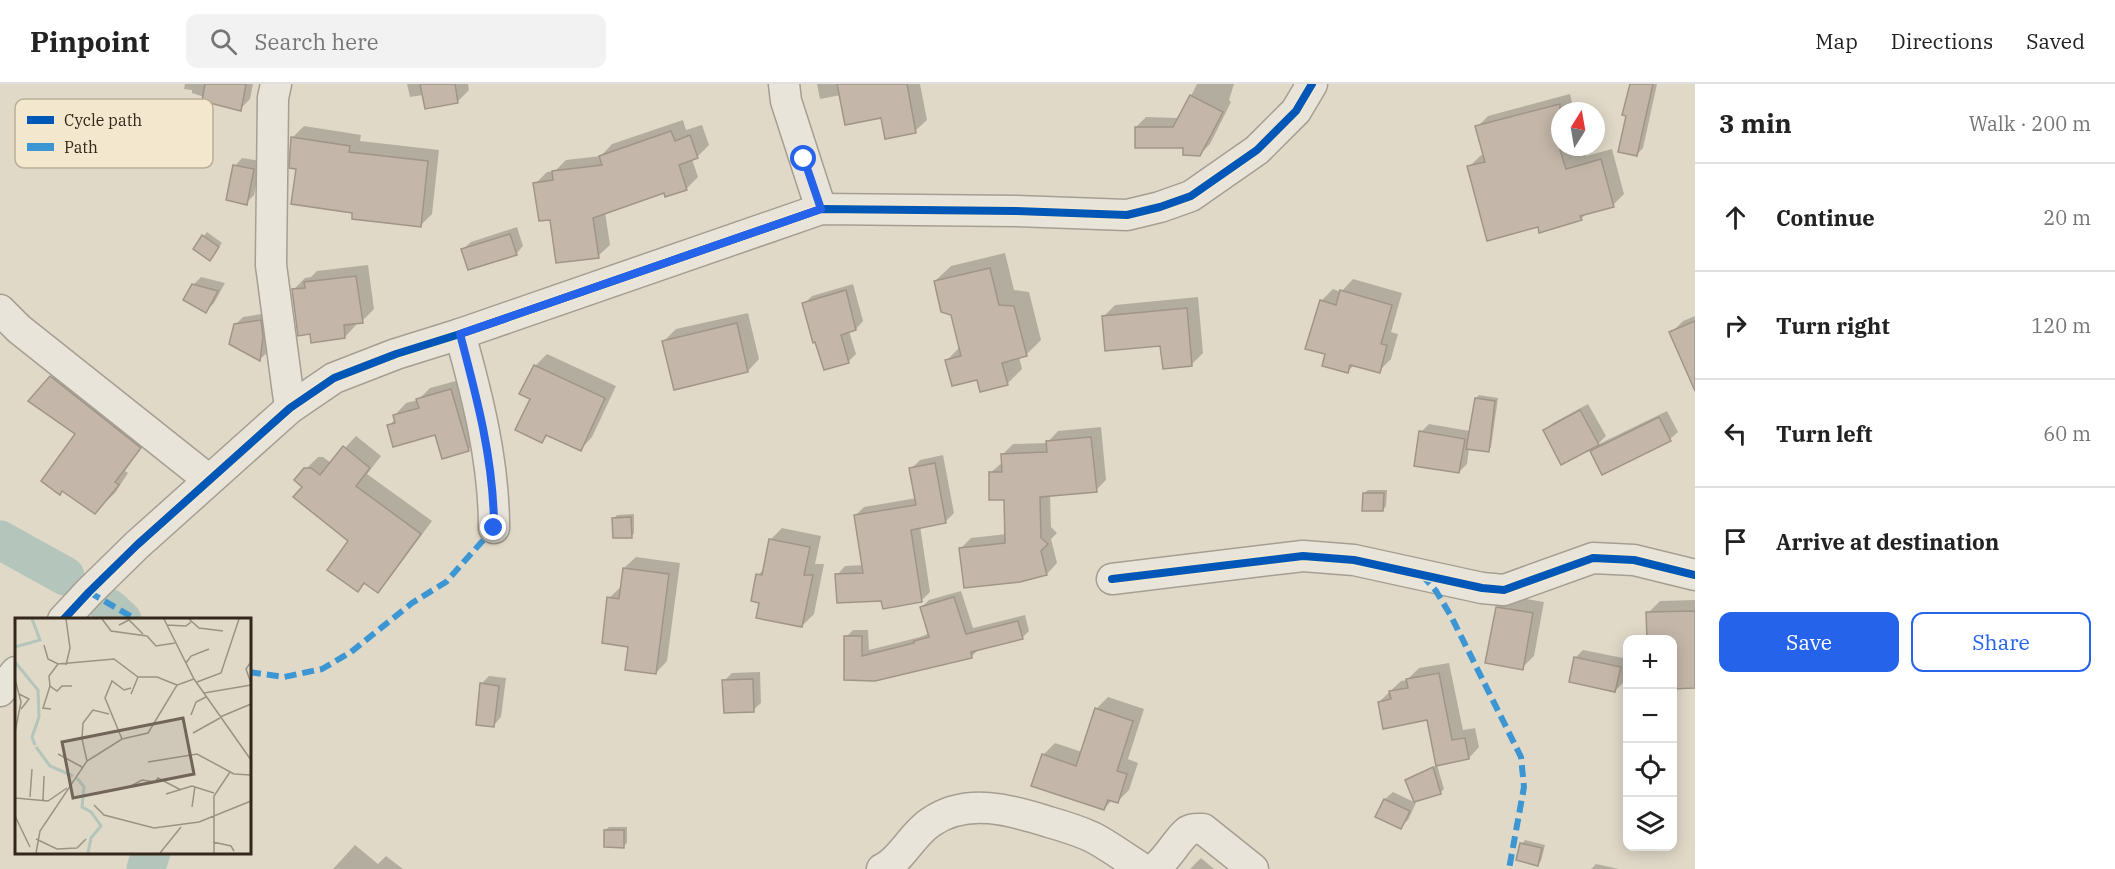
<!DOCTYPE html>
<html lang="en">
<head>
<meta charset="utf-8">
<style>
  :root { --surface:#fff; --page:#f2f2f2; --text:#222; --muted:#767676; --line:#e0e0e0; --accent:#2563eb }
  body { margin:0; font-family:"IBM Plex Serif",serif; background:var(--page); color:var(--text) }
  .controls { position:absolute; right:18px; bottom:18px; display:grid; overflow:hidden; border-radius:12px; box-shadow:0 3px 15px #0003 }
  .controls button { width:54px; height:54px; display:grid; place-items:center; padding:0; border:0; border-bottom:2px solid var(--line); background:var(--surface); color:var(--text); font:30px sans-serif }
  .compass { position:absolute; left:1551px; top:18px; width:54px; height:54px; border-radius:50%; background:var(--surface); box-shadow:0 3px 15px #0003; rotate:11deg }
  .stop { position:absolute; width:18px; height:18px; margin:-14px; border:4px solid #2563eb; border-radius:50%; background:#fff }
  .stop.end { background:#2563eb; border-color:#fff; box-shadow:0 2px 6px #0008 }
  .list { margin:0; padding:0; list-style:none }
  h2 { display:flex; justify-content:space-between; align-items:center; height:78px; margin:0; padding:0 24px; font-size:26px }
  h2 small { font-size:20px; font-weight:400; color:var(--muted) }
  .list li { display:grid; grid-template-columns:39px 1fr auto; gap:18px; align-items:center; box-sizing:border-box; height:108px; padding:0 24px; border-top:2px solid var(--line) }
  .list b { display:block; font-size:22px; white-space:nowrap }
  .list em { font-size:20px; font-style:normal; color:var(--muted) }
  .actions { display:flex; gap:12px; padding:18px 24px }
  .actions a { flex:1; padding:14px 0; border:2px solid var(--accent); border-radius:12px; text-align:center; font-size:21px; color:var(--accent) }
  .actions .main { background:var(--accent); color:#fff }
  .icon { flex:none; width:33px; height:33px; fill:none; stroke:currentColor; stroke-width:2; stroke-linecap:round; stroke-linejoin:round }
  .map { position:relative; flex:none; width:1695px; height:785px; overflow:hidden }
  header { display:flex; align-items:center; gap:36px; box-sizing:border-box; height:84px; padding:0 30px; background:var(--surface); border-bottom:2px solid var(--line) }
  header strong { font-size:28px }
  nav { display:flex; gap:33px; margin-inline-start:auto; font-size:21px }
  .search { width:420px; height:54px; background:var(--page); display:flex; align-items:center; gap:15px; box-sizing:border-box; padding:0 21px; border-radius:12px; color:var(--muted); font-size:22px }
  main { display:flex }
  aside { flex:1; background:var(--surface) }
  .map>svg:first-child { display:block }
</style>
</head>
<body>
<header>
<strong>Pinpoint</strong>
<div class="search"><svg class="icon" aria-label="search" viewBox="0 0 24 24"><circle cx="10" cy="10" r="6"/><path d="M15 15l6 6"/></svg>Search here</div>
<nav><a>Map</a><a>Directions</a><a>Saved</a></nav>
</header>
<main>
<div class="map">
<svg width="1695" height="785" viewBox="0 0 1695 785">
  <rect width="100%" height="100%" fill="#e0d9c8"/>
  <g fill="#0003">
    <path d="M185 0H253L250 15 240 25 192 9V6L184 5Z"/>
    <path d="M407 0H468L469 6 458 17 423 11 410 13Z"/>
    <path d="M817 0H920L927 36 915 47 841 11 820 15Z"/>
    <path d="M1197 0H1234L1229 16 1231 18 1210 60 1200 70 1136 43 1146 33 1180 34Z"/>
    <path d="M1631 0H1657L1643 64 1637 70 1627 31Z"/>
    <path d="M1570 10 1574 27H1560V63H1584L1586 72 1612 65 1624 110 1613 121 1588 128 1581 135 1539 142 1469 83 1480 72 1484 70 1477 43 1488 32Z"/>
    <path d="M683 36 686 46 702 41 709 61 697 73 692 75 698 93 687 104 666 111 665 107 605 128 610 161 598 172 551 134 535 100 547 88 555 87 566 76 601 72 612 60Z"/>
    <path d="M304 42 361 51 360 57 439 66 432 130 420 142 298 84 292 54Z"/>
    <path d="M242 74 261 77 254 111 246 119 235 82Z"/>
    <path d="M517 143 523 162 516 170 463 165 471 158Z"/>
    <path d="M207 148 222 159 213 171 195 164Z"/>
    <path d="M1005 169 1014 206 1029 208 1041 256 1026 271 1019 273 1022 285 1007 300 979 294 947 276 960 263 952 229 935 197 951 182Z"/>
    <path d="M368 181 374 225 362 237 356 238V241L345 253 311 249 293 206 305 194 311 193 317 187Z"/>
    <path d="M201 193 225 199 214 219 206 227 193 201Z"/>
    <path d="M1353 195 1402 209 1391 248 1398 250 1391 275 1379 287 1355 280 1348 287 1327 269 1321 217 1333 205 1341 208Z"/>
    <path d="M853 200 863 237 856 245 849 247 856 270 848 278 804 220 812 212Z"/>
    <path d="M1198 213 1203 269 1192 280 1162 260 1103 233 1115 221Z"/>
    <path d="M268 229V268L260 275 235 241 243 233Z"/>
    <path d="M748 229 759 275 748 287 664 257 676 245Z"/>
    <path d="M1695 232V278L1671 249 1683 237Z"/>
    <path d="M547 270 616 302 592 353 581 365 549 350 542 357 532 314 535 282Z"/>
    <path d="M62 282 150 352 125 387 128 389 115 409 95 428 77 350 30 317Z"/>
    <path d="M463 295 480 354 468 366 436 349 389 341 396 335 395 331 406 319 418 316 430 304Z"/>
    <path d="M1479 311 1498 314 1491 363 1488 367 1469 364 1467 380 1459 388 1421 348 1429 340 1470 347 1476 314Z"/>
    <path d="M1588 320 1606 352 1598 360 1545 346 1553 339Z"/>
    <path d="M1667 327 1678 348 1670 355 1592 368 1599 360Z"/>
    <path d="M1101 343 1106 396 1096 406 1050 411 1051 443 1057 449 1051 455 1057 479 1047 490 961 464 971 454 1007 450 1005 414 990 389 1003 378V370L1013 360 1047 359 1058 347Z"/>
    <path d="M356 352 381 372 367 390 432 437 389 495 378 507 366 498 358 506 350 457 304 403 306 385 318 373H323L331 379Z"/>
    <path d="M943 371 954 429 945 438 920 442 930 508 922 516 882 515 837 491 845 482 864 481 855 432 864 423 917 414 911 385 920 376Z"/>
    <path d="M1368 406H1387L1386 422 1383 426 1364 409Z"/>
    <path d="M634 430V449L631 453 614 434 617 431Z"/>
    <path d="M782 444 821 452 815 480H824L814 530 802 542 761 517 758 491 764 485 770 456Z"/>
    <path d="M636 473 680 479 667 577 656 589 630 562 609 514 622 502 624 484Z"/>
    <path d="M961 507 973 544 1025 531 1029 547 1022 554 979 565 972 572 875 596 846 553 853 546H868L869 566 920 553 930 549 922 523 929 516Z"/>
    <path d="M1509 512 1544 518 1534 572 1522 584 1497 523Z"/>
    <path d="M1695 516V603L1672 556H1648V529L1660 517Z"/>
    <path d="M1583 566 1628 575 1623 599 1615 607 1576 573Z"/>
    <path d="M1449 579 1463 646 1475 644 1479 663 1469 674 1428 635 1379 618 1401 597 1407 596 1419 584Z"/>
    <path d="M760 588 761 619 753 626 724 597 732 589Z"/>
    <path d="M489 592 506 594 501 633 494 641 481 600Z"/>
    <path d="M1108 613 1144 625 1128 675 1138 679 1129 706 1117 718 1112 716 1104 725 1043 671 1055 659 1082 668 1096 625Z"/>
    <path d="M1437 681 1444 705 1440 709 1406 697Z"/>
    <path d="M1393 708 1416 719 1408 736 1400 743 1377 732 1385 715Z"/>
    <path d="M609 743H627V759L623 762 605 746Z"/>
    <path d="M1525 756 1545 761 1541 777 1537 780 1522 760Z"/>
    <path d="M355 761 378 780 386 772 403 785H333Z"/>
    <path d="M1201 774 1214 785H1190Z"/>
    <path d="M1596 780 1619 785H1591Z"/>
  </g>
  <g fill="none" stroke-linecap="round" stroke-linejoin="round">
    <g stroke="#b4c5bb" stroke-width="39">
      <path d="M0 456 65 492"/>
      <path d="M109 524 122 536"/>
      <path d="M146 785 151 768"/>
    </g>
  </g>
  <g fill="#c4b7a9" stroke="#a09588" stroke-width="1.5">
    <path d="M205 0H246L241 27 202 17Z"/>
    <path d="M420 0H455L458 19 425 25Z"/>
    <path d="M837 0H907L916 49 885 55 881 34 845 41Z"/>
    <path d="M1630 0H1653L1637 72 1618 68 1626 32 1622 31Z"/>
    <path d="M1190 11 1223 28 1200 72 1183 71V64H1135V43H1173Z"/>
    <path d="M1560 20V66L1566 85 1601 75 1614 123 1580 132 1582 136 1539 149 1538 143 1487 157 1467 82 1485 78 1475 42Z"/>
    <path d="M671 47 675 57 690 51 698 74 679 81 687 106 665 113 664 109 593 134 599 174 556 179 550 136 539 137 533 99 553 96 552 87 602 81 599 72Z"/>
    <path d="M291 53 350 62 349 68 428 77 421 143 352 135V129L291 120 296 85 289 84Z"/>
    <path d="M233 81 254 85 247 121 226 116Z"/>
    <path d="M510 150 517 171 468 186 461 165Z"/>
    <path d="M202 151 219 163 210 177 193 165Z"/>
    <path d="M990 184 999 221 1014 222 1027 272 1002 279 1008 301 980 308 977 296 952 302 945 276 961 272 951 231 941 228 934 197Z"/>
    <path d="M356 192 363 239 344 241 345 254 311 259 310 250 298 252 292 205 305 204 304 198Z"/>
    <path d="M192 200 218 207 206 229 183 216Z"/>
    <path d="M846 206 856 246 841 251 849 279 824 286 815 258 813 259 802 219Z"/>
    <path d="M1340 206 1392 221 1381 260 1387 261 1380 289 1350 281 1348 289 1322 282 1325 270 1305 265 1320 216 1336 221Z"/>
    <path d="M1187 224 1192 282 1163 285 1160 262 1105 267 1102 232Z"/>
    <path d="M261 236 263 253 260 277 229 260 234 240Z"/>
    <path d="M1695 237V307L1669 248Z"/>
    <path d="M737 239 748 288 674 306 662 257Z"/>
    <path d="M534 281 605 314 581 367 546 351 542 359 515 346 530 315 519 310Z"/>
    <path d="M50 292 141 364 115 398 119 401 95 430 62 407 60 411 41 397 75 350 28 317Z"/>
    <path d="M451 305 469 367 442 375 435 351 393 363 387 341 395 339 393 331 419 324 416 315Z"/>
    <path d="M1475 314 1495 317 1489 368 1466 365Z"/>
    <path d="M1580 326 1599 361 1561 381 1543 346Z"/>
    <path d="M1659 333 1671 357 1602 391 1590 367Z"/>
    <path d="M1419 347 1465 355 1459 389 1414 382Z"/>
    <path d="M1091 353 1097 408 1040 413 1041 454 1048 460 1041 467 1047 491 1020 498 964 504 959 464 1005 459 1004 416H989V388H1002L1001 370 1047 368 1046 357Z"/>
    <path d="M343 362 370 384 356 402 421 450 378 509 364 499 358 508 327 486 348 457 293 413 302 403 294 396 304 384H311L320 391Z"/>
    <path d="M935 379 946 439 911 446 922 518 883 525 881 517 837 519 835 490 863 489 854 431 916 421 909 384Z"/>
    <path d="M1363 409H1384L1383 427H1362Z"/>
    <path d="M631 433 632 454H613L612 434Z"/>
    <path d="M769 455 810 463 804 491H813L802 543 756 534 759 519 751 517 756 490 762 491Z"/>
    <path d="M623 484 669 490 656 590 625 586 628 563 602 559 607 513 619 515Z"/>
    <path d="M954 513 966 550 1018 537 1023 555 971 568 972 574 875 597 844 596V552H862V572L914 559V557L929 553 920 523Z"/>
    <path d="M1496 523 1533 529 1523 586 1485 579Z"/>
    <path d="M1695 527V604L1672 605V555H1647L1646 528Z"/>
    <path d="M1574 573 1621 583 1615 608 1569 598Z"/>
    <path d="M1439 589 1452 656 1465 654 1469 675 1436 682 1427 636 1383 645 1378 618 1391 615 1389 607 1408 604 1406 595Z"/>
    <path d="M753 595 754 628 724 629 722 596Z"/>
    <path d="M480 599 499 602 494 643 476 641Z"/>
    <path d="M1095 624 1133 637 1117 687 1127 690 1118 719 1108 716 1104 726 1031 702 1042 670 1076 682Z"/>
    <path d="M1433 683 1441 710 1414 718 1405 696Z"/>
    <path d="M1384 715 1410 727 1401 745 1375 733Z"/>
    <path d="M604 746H624V764L604 763Z"/>
    <path d="M1520 759 1542 764 1538 782 1516 776Z"/>
  </g>
  <g fill="none" stroke-linecap="round" stroke-linejoin="round">
    <defs>
      <g id="minor">
        <path d="M276 0 273 14 271 181 290 324"/>
        <path d="M784 0 786 17 821 125"/>
        <path d="M0 226 19 245 209 396"/>
        <path d="M460 250C478 314 494 378 494 444"/>
        <path d="M1112 495 1303 472 1354 476 1482 504 1504 506 1593 474 1634 476 1695 491"/>
        <path d="M63 536 89 508 137 461 290 324 334 294 396 270 460 250 821 125 1016 127 1127 131 1160 123 1191 112 1257 66 1296 27 1312 0"/>
        <path d="M0 607 16 588"/>
        <path d="M882 785C901 777 912 750 931 738 967 713 1011 726 1049 738 1063 742 1079 747 1092 753 1110 762 1126 775 1143 785"/>
        <path d="M1154 785C1168 775 1178 754 1188 747 1193 744 1198 745 1203 745L1253 785"/>
      </g>
    </defs>
    <use href="#minor" stroke="#a59e92" stroke-width="33"/>
    <use href="#minor" stroke="#e9e4da" stroke-width="30"/>
    <g stroke="#3d96d4" stroke-width="6" stroke-dasharray="12 6" stroke-linecap="butt">
      <path d="M1422 491 1436 507 1451 532 1521 673 1524 703 1509 785"/>
      <path d="M89 508 137 536"/>
      <path d="M249 588 284 593 322 585 351 568 412 519 446 498 494 444"/>
    </g>
    <defs>
      <g id="cycleway">
        <path d="M1112 495 1303 472 1354 476 1482 504 1504 506 1593 474 1634 476 1695 491"/>
        <path d="M63 536 89 508 137 461 290 324 334 294 396 270 460 250 821 125 1016 127 1127 131 1160 123 1191 112 1257 66 1296 27 1312 0"/>
      </g>
    </defs>
    <use href="#cycleway" stroke="#f3e8cd" stroke-width="11"/>
    <use href="#cycleway" stroke="#0057b8" stroke-width="8"/>
  </g>
  <g fill="none" stroke-linecap="round" stroke-linejoin="round">
    <path stroke="#2563eb" stroke-width="8" d="M494 444C494 378 477 314 460 250L821 125 804 75"/>
  </g>
  <g transform="translate(15 534)">
    <rect width="236" height="236" fill="#e0d9c8"/>
    <path fill="none" stroke="#b4c5bb" stroke-width="3" d="M0 29 25 22 17 1M0 44 23 72 24 99 17 119 20 127M21 129 35 148 58 158M62 160 69 169 67 189 76 194 86 208 76 220 73 235"/>
    <path fill="none" stroke="#9b9283" stroke-width="1.5" d="M87 1 96 13 132 18 141 28 160 25M149 1 179 61 236 142M174 1 184 10 208 13M104 7 114 2 128 16M152 7 171 8 176 4M29 27 33 41 43 46 99 41 123 59H142L162 67M236 44 231 51 236 65M171 45 176 38 194 31M43 46 34 58 35 68 42 73 47 68H57M51 47 55 30 51 1M0 61 6 84 0 114M182 64 206 55 224 1M35 68 28 90 36 91M189 75 236 67M4 76 14 81 6 91M116 76 123 59M176 97 181 84 191 79M205 99 236 86M178 115 205 100M107 121 90 80 97 63 109 72 116 70M43 136 67 149M72 143 67 121 68 105 78 92 94 96M133 144 182 136 219 156 236 157M114 169 127 162 140 164 143 160 166 172M151 176 177 168 199 175M15 179 17 151M0 180 33 183 52 170M28 182 29 158M79 187 89 197 139 210 184 204 236 183M177 189 180 168M0 198 15 229M21 221 42 231 62 230 71 221M198 224 216 228 219 233M21 235 25 213 72 143 107 121 133 115 162 67 179 61M145 235 166 209M199 235V178L215 154"/>
    <path fill="#706558" fill-opacity="0.15" stroke="#706558" stroke-width="3" d="M168 100 179 156 58 180 47 124Z"/>
    <rect width="236" height="236" fill="none" stroke="#33271c" stroke-width="3"/>
  </g>
  <rect x="15" y="15" width="198" height="69" rx="9" fill="#f3e8cd" stroke="#b9ae98" stroke-width="1.5"/>
  <rect x="27" y="32" width="27" height="8" fill="#0057b8"/>
  <rect x="27" y="59" width="27" height="8" fill="#3d96d4"/>
  <g font-size="16" fill="#33271c">
    <text x="64" y="42">Cycle path</text>
    <text x="64" y="69">Path</text>
  </g>
</svg>
<div class="controls">
<button>+</button>
<button>−</button>
<button><svg class="icon" aria-label="locate" viewBox="0 0 24 24"><circle cx="12" cy="12" r="6"/><path d="M12 2v4M12 18v4M2 12h4M18 12h4"/></svg></button>
<button><svg class="icon" aria-label="layers" viewBox="0 0 24 24"><path d="M12 4l9 5-9 5-9-5zM3 14l9 5 9-5"/></svg></button>
</div>
<svg class="compass" viewBox="-18 -18 36 36"><path d="M0-13l5 13h-10z" fill="#e53935"/><path d="M0 13l5-13h-10z" fill="#767676"/></svg>
<div class="stop" style="left:804px;top:75px"></div>
<div class="stop end" style="left:494px;top:444px"></div>
</div>
<aside>
<h2>3 min<small>Walk · 200 m</small></h2>
<ul class="list">
<li><svg class="icon" aria-label="ahead" viewBox="0 0 24 24"><path d="M12 20V5M6 11l6-6 6 6"/></svg><div><b>Continue</b></div><em>20 m</em></li>
<li><svg class="icon" aria-label="right" viewBox="0 0 24 24"><path d="M7 20v-9h11M14 6l5 5-5 5"/></svg><div><b>Turn right</b></div><em>120 m</em></li>
<li><svg class="icon" aria-label="left" viewBox="0 0 24 24"><path d="M17 20v-9H6M10 6l-5 5 5 5"/></svg><div><b>Turn left</b></div><em>60 m</em></li>
<li><svg class="icon" aria-label="arrive" viewBox="0 0 24 24"><path d="M6 21V4h12l-3 4 3 4H6"/></svg><div><b>Arrive at destination</b></div></li>
</ul>
<div class="actions"><a class="main">Save</a><a>Share</a></div>
</aside>
</main>
</body>
</html>
